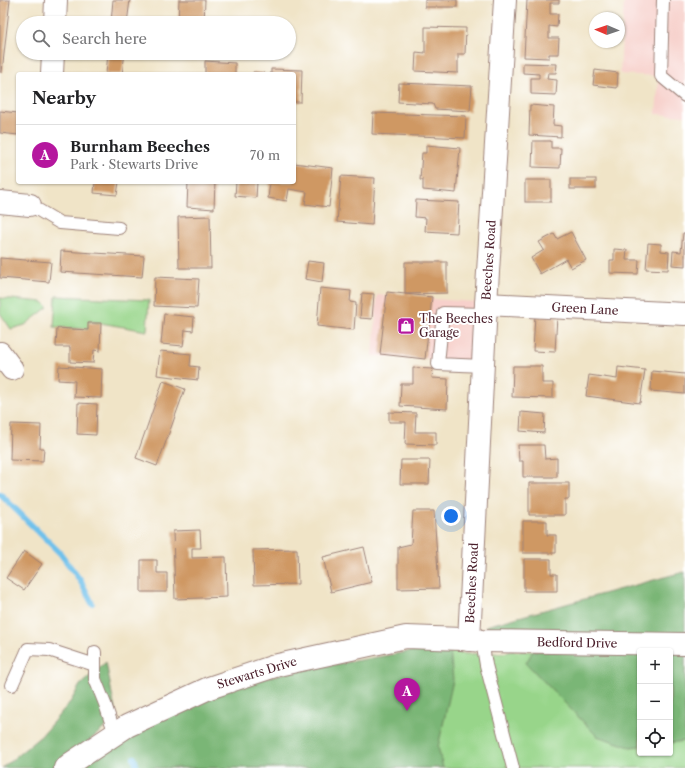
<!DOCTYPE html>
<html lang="en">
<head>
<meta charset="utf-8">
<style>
  :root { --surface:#fff; --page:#f2f2f2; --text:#202124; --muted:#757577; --line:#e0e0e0; --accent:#b5179e }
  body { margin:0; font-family:"Libre Caslon Text",serif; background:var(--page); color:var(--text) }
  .controls { position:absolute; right:12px; bottom:12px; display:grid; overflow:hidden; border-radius:4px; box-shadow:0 1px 3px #0004 }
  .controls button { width:36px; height:36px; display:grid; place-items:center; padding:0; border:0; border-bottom:1px solid var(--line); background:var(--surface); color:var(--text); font:20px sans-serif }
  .compass { position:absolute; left:589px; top:12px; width:36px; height:36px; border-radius:50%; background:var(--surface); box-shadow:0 1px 3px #0004; rotate:272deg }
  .you { position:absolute; left:451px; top:516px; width:14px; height:14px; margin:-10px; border:3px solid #fff; border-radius:50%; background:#1a73e8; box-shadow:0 0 0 6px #1a73e833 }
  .badge { display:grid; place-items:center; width:26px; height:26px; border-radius:50%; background:var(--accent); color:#fff; font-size:13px; font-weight:700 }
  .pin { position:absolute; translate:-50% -33px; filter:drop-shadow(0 1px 2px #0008) }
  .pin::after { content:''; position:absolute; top:21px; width:14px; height:12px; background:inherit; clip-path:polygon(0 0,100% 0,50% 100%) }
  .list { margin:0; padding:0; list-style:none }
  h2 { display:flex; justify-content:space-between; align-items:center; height:52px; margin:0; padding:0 16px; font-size:17px }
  h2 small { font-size:13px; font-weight:400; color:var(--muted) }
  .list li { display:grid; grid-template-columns:26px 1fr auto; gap:12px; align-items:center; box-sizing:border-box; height:60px; padding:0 16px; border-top:1px solid var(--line) }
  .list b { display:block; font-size:15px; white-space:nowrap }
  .list p { margin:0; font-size:13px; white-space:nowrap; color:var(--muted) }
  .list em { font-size:13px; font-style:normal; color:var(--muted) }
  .icon { flex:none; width:22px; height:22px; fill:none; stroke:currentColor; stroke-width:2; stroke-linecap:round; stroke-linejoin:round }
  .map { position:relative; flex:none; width:685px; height:768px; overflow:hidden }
  .search { position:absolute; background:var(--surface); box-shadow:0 1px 3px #0004; left:16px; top:16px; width:280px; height:44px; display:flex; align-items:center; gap:10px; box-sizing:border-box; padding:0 14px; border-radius:22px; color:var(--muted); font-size:15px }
  .panel { position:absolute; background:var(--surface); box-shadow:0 1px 3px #0004; left:16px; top:72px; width:280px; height:112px; border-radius:4px }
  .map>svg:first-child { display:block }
</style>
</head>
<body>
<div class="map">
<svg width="685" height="768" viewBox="0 0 685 768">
  <rect width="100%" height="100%" fill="#fff"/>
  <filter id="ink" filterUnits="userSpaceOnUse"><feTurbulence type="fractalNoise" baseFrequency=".025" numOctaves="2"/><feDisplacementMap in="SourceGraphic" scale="8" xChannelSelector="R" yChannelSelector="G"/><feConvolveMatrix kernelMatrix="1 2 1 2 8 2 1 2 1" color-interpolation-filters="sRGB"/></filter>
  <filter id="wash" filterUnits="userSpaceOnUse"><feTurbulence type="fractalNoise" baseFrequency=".012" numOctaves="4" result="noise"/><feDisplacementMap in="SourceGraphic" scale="16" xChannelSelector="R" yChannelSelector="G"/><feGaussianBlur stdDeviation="0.9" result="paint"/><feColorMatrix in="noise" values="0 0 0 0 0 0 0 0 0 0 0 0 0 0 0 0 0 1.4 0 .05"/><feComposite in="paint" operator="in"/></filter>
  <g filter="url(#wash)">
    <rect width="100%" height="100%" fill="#f0e4c7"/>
    <g fill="#f7d0cb">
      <path d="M624 0H685V116L656 114 659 76 620 74Z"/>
      <path d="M377 295 475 302 470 361 373 356Z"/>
    </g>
    <g fill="#98d58a" stroke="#717a5a">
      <path d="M56 296 149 300 147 331 89 321 88 329 54 327Z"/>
      <path d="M0 298 43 302 48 307 25 325 11 329 0 313Z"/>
      <path d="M413 651H450L466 654 503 653 512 651 640 653V753H670V653L685 654V768H76Z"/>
    </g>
    <g fill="#7ab676" stroke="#626a50">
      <path d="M685 572V638L493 634 486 626 672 575Z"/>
      <path d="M413 651H450L453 680 438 747 443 768H76L128 733 222 689 289 672Z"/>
      <path d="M533 651 640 653V746L630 747 597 736 526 663Z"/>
      <path d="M670 653 685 654V741L670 743Z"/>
      <path d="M106 662 115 710V719L57 768H2L41 736 71 701 80 685Z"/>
    </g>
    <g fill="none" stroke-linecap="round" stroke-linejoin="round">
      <g stroke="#70c1eb" stroke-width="6">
        <path d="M0 494 60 553 80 580 92 603"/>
        <path d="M134 758 137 768"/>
      </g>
    </g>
    <g id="blocks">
      <g fill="#cf9864">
        <path d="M0 0H10L2 72H0Z"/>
        <path d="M113 0H130L127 23H111Z"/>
        <path d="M179 0H205L204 23H178Z"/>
        <rect x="425" y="0" width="32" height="7"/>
        <path d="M527 0H559V3H550V14H558L557 27 549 26V38H559L558 54H549V58L524 57Z"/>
        <path d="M425 27 466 28 465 54H458V73L415 71 416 52 425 53Z"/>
        <path d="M108 53H125L122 74H106Z"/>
        <path d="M205 61 235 63V74H205Z"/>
        <path d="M523 63 557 64 556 73H548L547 79 557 80 556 95 531 94V78H539V74L523 73Z"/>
        <path d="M271 69 302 70 301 102H294V74H271Z"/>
        <path d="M595 70 618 73 617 88 593 85Z"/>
        <path d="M253 72 264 73V74H253Z"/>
        <path d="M399 83 472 86 470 111 435 109 433 104 398 102Z"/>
        <path d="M530 105 554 107 553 125 561 126V137L529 135Z"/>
        <path d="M0 111 18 113V135L0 133Z"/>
        <path d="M373 113 466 116 465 138 372 134Z"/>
        <path d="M533 141H551V148H561L560 168 532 167Z"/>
        <path d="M426 145 460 148 456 193 423 190V180H420L422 153H426Z"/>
        <path d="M294 163 333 168 329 207 305 204 307 192 289 189 287 201 268 198 270 182H294Z"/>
        <path d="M341 176 375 178 372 225 337 222Z"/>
        <rect x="570" y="179" width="26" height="10"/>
        <rect x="525" y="180" width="26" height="22"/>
        <path d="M95 182H119L117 195 94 193Z"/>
        <path d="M188 182H215L214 209 187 207Z"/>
        <path d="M236 182H257L256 198 235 196Z"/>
        <path d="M416 200 459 202 457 233 425 231 426 218 415 217Z"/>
        <path d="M210 216 211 268H179L178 217Z"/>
        <path d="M571 232 586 260 571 268 566 259 540 274 531 258 544 250 539 242 554 234 557 239Z"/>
        <path d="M683 233H685V266L672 265 673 251 681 252Z"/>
        <path d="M648 243 661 244V251L669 252 668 270 646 269Z"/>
        <path d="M614 249 627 250 626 260H639L638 274 610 273V260H614Z"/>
        <path d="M61 251 144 256 142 277 60 272Z"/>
        <path d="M0 258 51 262 49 282 0 278Z"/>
        <path d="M308 261 324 263 322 282 305 279Z"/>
        <path d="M405 262H447V293L405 294Z"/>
        <path d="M155 277 199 279 197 308 154 306Z"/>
        <path d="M320 288 351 291 350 302 356 303 354 330 317 326Z"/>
        <path d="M387 292 432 297 425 359 380 354Z"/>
        <path d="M362 293 374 294 372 319 360 318Z"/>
        <path d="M164 314 194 317 193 331 185 330 183 346 161 344Z"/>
        <path d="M535 315 557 316 555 352 533 351Z"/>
        <path d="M88 323H101L100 351 94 350 93 363 70 362V347H56L57 328 88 330Z"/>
        <path d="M160 351 191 354 190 366 199 367 198 380 157 375Z"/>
        <path d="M59 366 102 369 101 398 74 397 75 381 58 380Z"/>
        <path d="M513 366H542V383H553V398L512 397Z"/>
        <path d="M618 367 645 370 640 403 586 396 589 375 617 379Z"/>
        <path d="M413 368 433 369 432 378 448 379 447 409 400 406 401 384H413Z"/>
        <path d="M652 371 685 374V394L651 391Z"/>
        <path d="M163 381 185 389 157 466 136 458Z"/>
        <path d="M78 403 97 404 96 435 77 434Z"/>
        <path d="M389 412 416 413 415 432H436V445L405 444 406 422H389Z"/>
        <path d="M521 412 545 414 544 433 520 431Z"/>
        <path d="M11 424 41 425 40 448H44L43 461 10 460Z"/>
        <path d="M518 445H544L545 459 557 458V477H523V461H519Z"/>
        <path d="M401 460H430L429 484H400Z"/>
        <path d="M529 483H569V499H565V515H529Z"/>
        <path d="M413 511H434L439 588 398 589V547L411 544Z"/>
        <path d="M523 521H547V535H556V553H523Z"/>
        <path d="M200 530 201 548H192V558L226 557 227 597 175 599 173 531Z"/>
        <path d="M364 547 372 582 331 592 323 557Z"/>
        <path d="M297 549 298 584 254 585 253 550Z"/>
        <path d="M24 551 42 564 24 590 6 578Z"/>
        <path d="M524 559H551V574H557V591H524Z"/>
        <path d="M141 560H157V573H167V592H141Z"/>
      </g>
    </g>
  </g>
  <g filter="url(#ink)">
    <use href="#blocks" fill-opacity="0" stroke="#9d8279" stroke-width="1"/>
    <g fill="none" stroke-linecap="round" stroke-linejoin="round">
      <defs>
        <g id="lane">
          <path d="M663 0 661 76 685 96"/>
          <path d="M30 205 60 223 119 228"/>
          <path d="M483 366 438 364 443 313 486 314"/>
          <path d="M482 641 486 665 513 768"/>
          <path d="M95 652V679L105 704 115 734"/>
          <path d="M12 685 28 649 49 650 95 665"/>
        </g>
        <g id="street">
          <path d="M55 23 56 0"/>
          <path d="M52 74 53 53"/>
          <path d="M0 202 30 205"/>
          <path d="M486 304 685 314"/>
          <path d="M0 353 12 369"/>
          <path d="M469 640 486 304 505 0"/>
          <path d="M65 768 70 764 127 726 209 688 278 665 406 637 462 639 482 641 685 644"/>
        </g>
      </defs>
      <use href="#lane" stroke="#9d8279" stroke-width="14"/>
      <use href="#street" stroke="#9d8279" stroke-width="24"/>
      <use href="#lane" stroke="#fff" stroke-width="12"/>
      <use href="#street" stroke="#fff" stroke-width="22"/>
    </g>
  </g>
  <defs>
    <symbol id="shop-square" viewBox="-11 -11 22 22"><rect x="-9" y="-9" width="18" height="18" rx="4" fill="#b5179e" stroke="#fff"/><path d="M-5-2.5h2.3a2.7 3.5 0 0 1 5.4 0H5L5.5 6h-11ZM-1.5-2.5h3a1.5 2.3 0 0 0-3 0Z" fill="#fff"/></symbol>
  </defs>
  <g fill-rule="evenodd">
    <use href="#shop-square" x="396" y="316" width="20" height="20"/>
  </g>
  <g text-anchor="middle" stroke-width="4" stroke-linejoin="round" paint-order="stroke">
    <g font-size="12" fill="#4a1f2b" stroke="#fff">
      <text transform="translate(489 260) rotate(-86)" y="4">Beeches Road</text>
      <text transform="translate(585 309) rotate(3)" y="4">Green Lane</text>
      <text transform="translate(472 583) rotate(-87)" y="4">Beeches Road</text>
      <text transform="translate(577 643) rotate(1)" y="4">Bedford Drive</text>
      <text transform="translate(257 673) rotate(-17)" y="4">Stewarts Drive</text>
    </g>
    <g font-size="12" fill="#4a1f2b" stroke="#fff" text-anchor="start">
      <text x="419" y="323">The Beeches<tspan x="419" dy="14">Garage</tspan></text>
    </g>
  </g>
</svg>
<div class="controls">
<button>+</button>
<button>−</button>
<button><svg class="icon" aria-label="locate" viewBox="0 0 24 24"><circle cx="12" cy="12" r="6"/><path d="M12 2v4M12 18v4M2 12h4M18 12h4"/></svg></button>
</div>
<svg class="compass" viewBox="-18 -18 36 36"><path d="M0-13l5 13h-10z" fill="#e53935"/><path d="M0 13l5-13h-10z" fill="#757577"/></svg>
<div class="you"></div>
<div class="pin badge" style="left:407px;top:711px">A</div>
<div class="search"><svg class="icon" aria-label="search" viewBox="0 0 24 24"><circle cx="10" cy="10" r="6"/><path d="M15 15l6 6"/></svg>Search here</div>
<section class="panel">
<h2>Nearby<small></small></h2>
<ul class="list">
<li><span class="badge">A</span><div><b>Burnham Beeches</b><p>Park · Stewarts Drive</p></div><em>70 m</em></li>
</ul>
</section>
</div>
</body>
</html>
